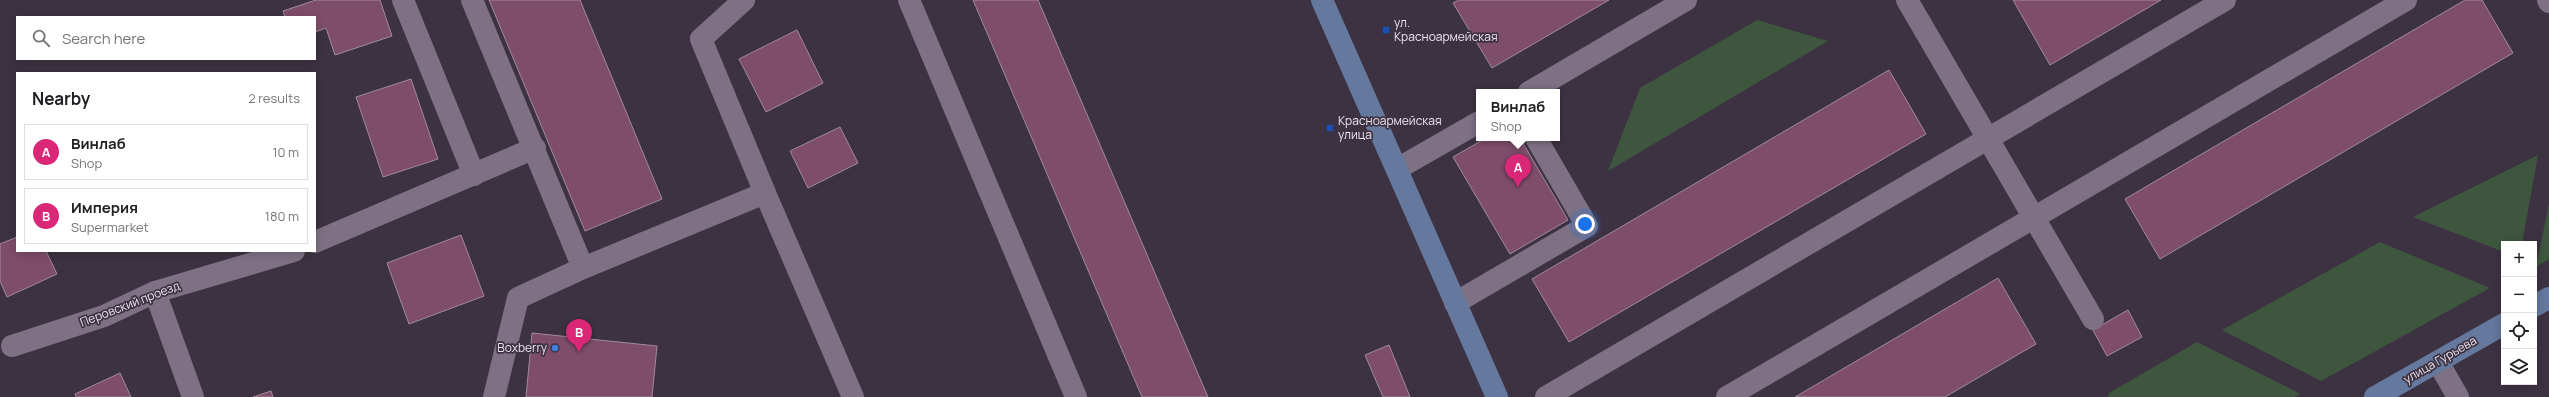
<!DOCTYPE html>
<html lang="en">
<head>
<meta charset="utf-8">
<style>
  :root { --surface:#fff; --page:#f6f6f6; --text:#202124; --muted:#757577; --line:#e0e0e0; --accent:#db2777 }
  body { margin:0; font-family:Manrope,sans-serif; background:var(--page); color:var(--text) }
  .controls { position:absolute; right:12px; bottom:12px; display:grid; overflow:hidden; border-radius:0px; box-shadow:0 2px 10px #0003 }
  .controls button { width:36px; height:36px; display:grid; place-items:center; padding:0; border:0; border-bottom:1px solid var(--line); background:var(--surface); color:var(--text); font:20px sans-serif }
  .you { position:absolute; left:1585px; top:224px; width:14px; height:14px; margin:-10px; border:3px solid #fff; border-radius:50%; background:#1a73e8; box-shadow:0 0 0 6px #1a73e833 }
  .badge { display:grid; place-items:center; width:26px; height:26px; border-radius:50%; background:var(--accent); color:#fff; font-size:13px; font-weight:700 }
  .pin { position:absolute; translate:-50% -33px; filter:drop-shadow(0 1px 2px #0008) }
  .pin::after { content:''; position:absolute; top:21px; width:14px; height:12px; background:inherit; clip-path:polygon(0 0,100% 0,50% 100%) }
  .popup { position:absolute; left:1476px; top:89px; width:84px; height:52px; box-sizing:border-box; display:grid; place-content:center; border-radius:0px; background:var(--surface); filter:drop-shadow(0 1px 3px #0005); font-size:13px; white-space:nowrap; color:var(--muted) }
  .popup b { font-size:15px; color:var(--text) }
  .popup::after { content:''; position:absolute; left:50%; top:100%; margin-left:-8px; border:8px solid transparent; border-top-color:var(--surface) }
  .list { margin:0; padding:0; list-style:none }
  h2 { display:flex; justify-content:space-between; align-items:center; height:52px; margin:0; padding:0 16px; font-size:17px }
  h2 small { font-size:13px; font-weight:400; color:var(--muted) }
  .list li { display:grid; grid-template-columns:26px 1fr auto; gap:12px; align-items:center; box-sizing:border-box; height:56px; margin:0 8px 8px; padding:0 8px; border:1px solid var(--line); border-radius:0px }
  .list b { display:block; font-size:15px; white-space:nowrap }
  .list p { margin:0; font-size:13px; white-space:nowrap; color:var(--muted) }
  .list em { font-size:13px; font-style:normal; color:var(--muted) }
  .icon { flex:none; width:22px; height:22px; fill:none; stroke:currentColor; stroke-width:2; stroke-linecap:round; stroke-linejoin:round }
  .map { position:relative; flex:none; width:2549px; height:397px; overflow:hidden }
  .search { position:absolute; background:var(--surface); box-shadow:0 2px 10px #0003; left:16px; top:16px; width:300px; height:44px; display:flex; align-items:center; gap:10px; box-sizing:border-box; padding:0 14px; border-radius:0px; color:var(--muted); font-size:15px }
  .panel { position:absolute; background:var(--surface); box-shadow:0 2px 10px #0003; left:16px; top:72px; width:300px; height:180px; border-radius:0px }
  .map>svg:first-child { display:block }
</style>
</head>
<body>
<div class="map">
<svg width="2549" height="397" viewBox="0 0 2549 397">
  <rect width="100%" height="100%" fill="#3d3242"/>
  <g fill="#3e563e">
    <path d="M1757 20 1828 41 1608 171 1640 88Z"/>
    <path d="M2538 155 2522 244H2504V252L2413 217Z"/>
    <path d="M2549 204V259L2536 267Z"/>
    <path d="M2380 242 2490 288 2321 381 2222 330Z"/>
    <path d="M2197 342 2301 394 2294 397H2108L2109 393Z"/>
  </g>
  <g fill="#7e4d6a" stroke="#a18b96">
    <path d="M316 0H380L392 36 335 55 326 28 315 32V17H285L283 11Z"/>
    <path d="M489 0H580L662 199 585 231Z"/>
    <path d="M973 0H1038L1208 397H1142Z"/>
    <path d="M1459 0H1609L1492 68 1453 3Z"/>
    <path d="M2013 0H2161L2050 65Z"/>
    <path d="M2465 0H2482L2513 53 2160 259 2125 199Z"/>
    <path d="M797 30 823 83 766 112 739 59Z"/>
    <path d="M1889 70 1926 134 1569 342 1532 279Z"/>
    <path d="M411 79 438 159 383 177 356 97Z"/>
    <path d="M840 127 858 163 808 188 790 151Z"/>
    <path d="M1486 138H1520L1568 220 1510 254 1453 157Z"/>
    <path d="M461 235 484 296 409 324 387 263Z"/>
    <path d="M17 237V251H46L57 274 7 297 0 281V244Z"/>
    <path d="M1998 278 2036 344 1945 397H1795Z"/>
    <path d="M2128 310 2142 337 2107 356 2093 330Z"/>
    <path d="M532 333 657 346 652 397H526Z"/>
    <path d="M1389 345 1410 397H1383L1365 355Z"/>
    <path d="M120 373 131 397H76L75 394Z"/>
    <path d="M271 391 273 397H253Z"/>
  </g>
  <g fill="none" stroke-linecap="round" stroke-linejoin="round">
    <g stroke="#7d7183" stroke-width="22">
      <path d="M403 0 474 175"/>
      <path d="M472 0 583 268 765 193 701 39 744 0"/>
      <path d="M909 0 1076 397"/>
      <path d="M1907 0 2093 319"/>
      <path d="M2548 0 2549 2"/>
      <path d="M1529 92 1686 0"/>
      <path d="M1397 169 1479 122"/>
      <path d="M765 193 853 397"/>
      <path d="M315 242 535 148"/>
      <path d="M155 292 193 397"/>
      <path d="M1455 303 1587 226 1536 138"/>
      <path d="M12 346 104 316 155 292 294 251"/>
      <path d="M2438 362 2458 397"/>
      <path d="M494 397 518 298 583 268"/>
      <path d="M1546 397 2225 0"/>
      <path d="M1727 397 2406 0"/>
    </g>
    <g stroke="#65789e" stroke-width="22">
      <path d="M1322 0 1497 397"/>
      <path d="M2534 306 2549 298"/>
      <path d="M2375 397 2504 324"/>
    </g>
  </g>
  <g fill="#1a4fb4" stroke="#3d3242" stroke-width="1.5">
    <rect x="1382" y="26" width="8" height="8" rx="2"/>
    <rect x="1326" y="124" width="8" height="8" rx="2"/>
  </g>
  <circle fill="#3f7fe0" stroke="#3d3242" stroke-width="1.5" cx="555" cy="348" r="4"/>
  <g text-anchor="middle" stroke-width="3.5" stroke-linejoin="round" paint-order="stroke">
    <g font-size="12" fill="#eae3ed" stroke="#3d3242" text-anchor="start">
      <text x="1394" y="27">ул.<tspan x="1394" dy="14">Красноармейская</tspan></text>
      <text x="1338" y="125">Красноармейская<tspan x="1338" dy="14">улица</tspan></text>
      <text x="547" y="352" text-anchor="end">Boxberry</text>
    </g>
    <g font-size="12" fill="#eae3ed" stroke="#3d3242">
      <text transform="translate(130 304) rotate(-21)" y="4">Перовский проезд</text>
      <text transform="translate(2440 360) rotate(-30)" y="4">улица Гурьева</text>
    </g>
  </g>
</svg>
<div class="controls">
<button>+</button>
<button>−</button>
<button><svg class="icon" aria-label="locate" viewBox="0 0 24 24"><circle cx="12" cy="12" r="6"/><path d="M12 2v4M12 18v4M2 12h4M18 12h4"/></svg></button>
<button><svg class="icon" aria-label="layers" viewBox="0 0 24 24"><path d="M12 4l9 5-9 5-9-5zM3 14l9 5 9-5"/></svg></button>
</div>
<div class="you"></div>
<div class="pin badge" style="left:1518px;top:187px">A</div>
<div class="popup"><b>Винлаб</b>Shop</div>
<div class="pin badge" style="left:579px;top:352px">B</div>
<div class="search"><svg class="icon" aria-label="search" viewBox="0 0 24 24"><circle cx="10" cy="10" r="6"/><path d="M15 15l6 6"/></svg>Search here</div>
<section class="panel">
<h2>Nearby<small>2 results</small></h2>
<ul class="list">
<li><span class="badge">A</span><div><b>Винлаб</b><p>Shop</p></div><em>10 m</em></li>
<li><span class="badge">B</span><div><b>Империя</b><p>Supermarket</p></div><em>180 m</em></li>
</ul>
</section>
</div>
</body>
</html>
